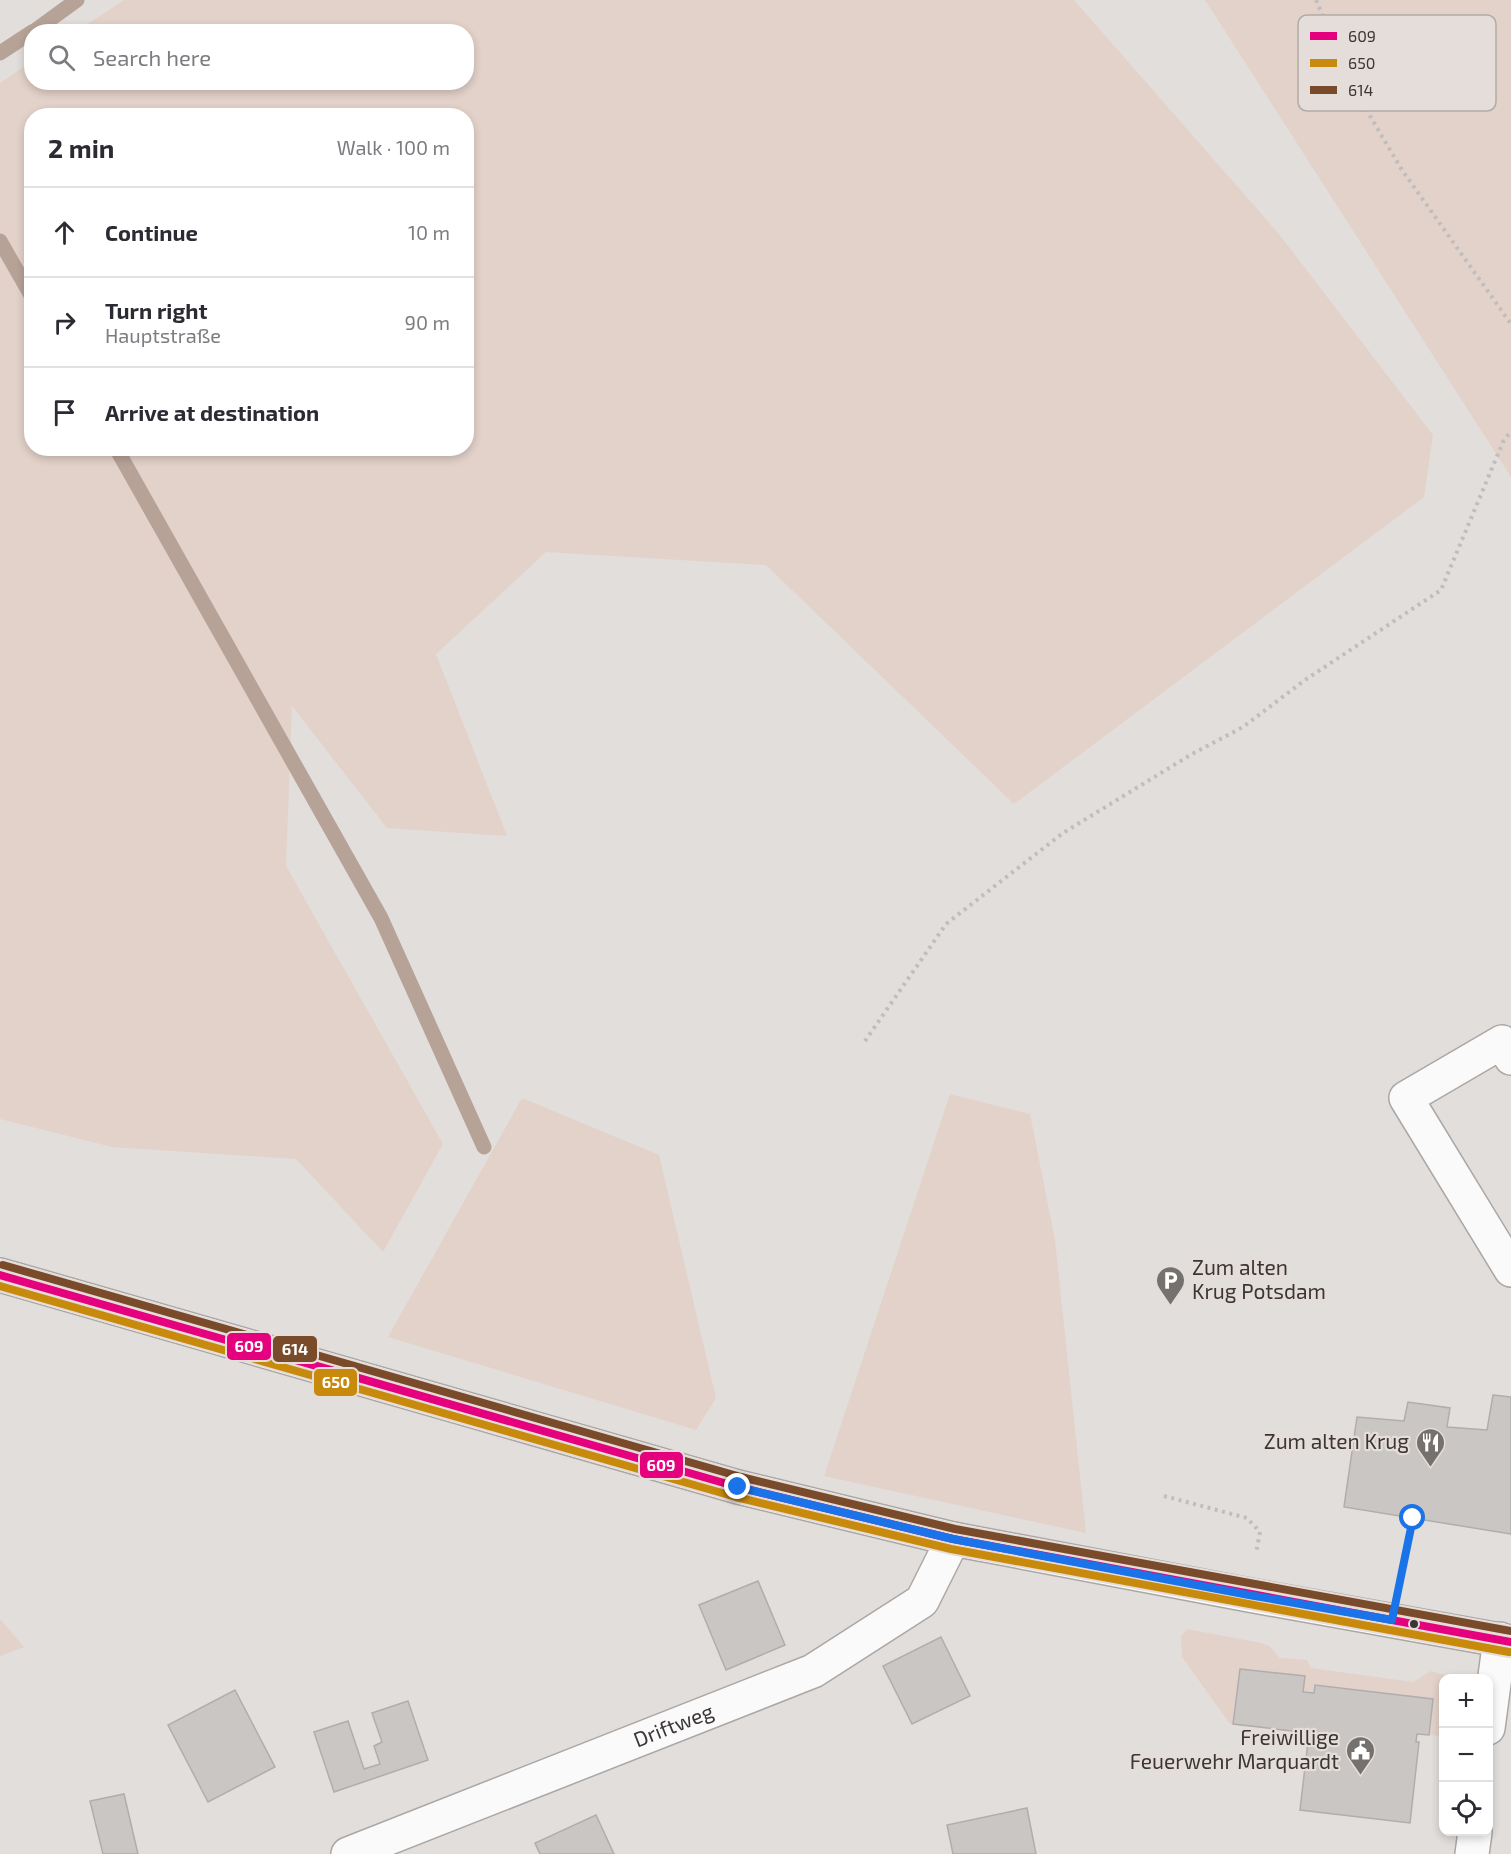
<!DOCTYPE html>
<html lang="en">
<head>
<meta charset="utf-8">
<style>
  :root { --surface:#fff; --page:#f7f7f7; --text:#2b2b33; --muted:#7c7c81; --line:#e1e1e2 }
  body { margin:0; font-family:"Exo 2",sans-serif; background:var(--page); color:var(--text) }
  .controls { position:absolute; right:18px; bottom:18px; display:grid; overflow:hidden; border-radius:12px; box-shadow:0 3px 9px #0003 }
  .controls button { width:54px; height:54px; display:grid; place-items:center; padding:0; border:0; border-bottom:2px solid var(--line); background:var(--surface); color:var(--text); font:30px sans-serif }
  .stop { position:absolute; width:18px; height:18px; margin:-14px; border:4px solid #1a73e8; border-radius:50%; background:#fff }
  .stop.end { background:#1a73e8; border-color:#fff; box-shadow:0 2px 6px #0008 }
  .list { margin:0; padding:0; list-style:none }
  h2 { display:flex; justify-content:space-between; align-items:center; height:78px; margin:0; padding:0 24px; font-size:26px }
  h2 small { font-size:20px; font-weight:400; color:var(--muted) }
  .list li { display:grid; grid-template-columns:39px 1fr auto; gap:18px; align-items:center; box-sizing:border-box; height:90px; padding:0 24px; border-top:2px solid var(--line) }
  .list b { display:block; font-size:22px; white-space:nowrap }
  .list p { margin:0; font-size:20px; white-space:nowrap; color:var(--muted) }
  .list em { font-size:20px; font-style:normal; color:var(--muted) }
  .icon { flex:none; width:33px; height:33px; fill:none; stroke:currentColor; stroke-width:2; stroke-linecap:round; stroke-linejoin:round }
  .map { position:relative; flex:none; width:1511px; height:1854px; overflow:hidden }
  .search { position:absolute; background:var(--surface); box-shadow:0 3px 9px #0003; left:24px; top:24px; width:450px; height:66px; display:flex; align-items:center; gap:15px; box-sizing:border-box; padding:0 21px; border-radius:24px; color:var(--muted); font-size:22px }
  .panel { position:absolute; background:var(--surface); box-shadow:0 3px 9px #0003; left:24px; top:108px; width:450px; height:348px; border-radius:24px }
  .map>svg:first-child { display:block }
</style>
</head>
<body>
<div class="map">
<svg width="1511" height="1854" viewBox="0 0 1511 1854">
  <rect width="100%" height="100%" fill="#e2dedc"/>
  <g fill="#e3d2ca" fill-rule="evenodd">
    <path d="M124 0H1074L1279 234 1433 435 1424 497 1014 804 766 565 546 552 436 654 507 836 387 828 292 706 286 866 443 1144 383 1252 296 1159 112 1147 0 1119V83L31 62 32 82H466V32L77 31ZM32 116H466V448H32Z"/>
    <path d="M1205 0H1511V477Z"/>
    <path d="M950 1094 1030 1114 1055 1240 1086 1533 824 1476Z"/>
    <path d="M522 1098 659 1155 716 1398 696 1430 388 1337Z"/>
    <path d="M0 1619 24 1647 0 1656Z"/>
    <path d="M1187 1629 1261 1643 1269 1646 1280 1658 1307 1660 1311 1668 1413 1682 1431 1671 1454 1678H1444L1443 1736 1429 1735 1433 1699 1315 1685 1314 1693 1303 1692 1304 1676 1241 1669 1233 1724H1230L1182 1657 1181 1636Z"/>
  </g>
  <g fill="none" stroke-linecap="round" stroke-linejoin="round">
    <g stroke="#b7a297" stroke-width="15">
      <path d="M33 32 77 0"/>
      <path d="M0 53 32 32"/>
      <path d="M0 241 32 297"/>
      <path d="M116 448 381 918 484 1147"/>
    </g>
  </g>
  <g fill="#c9c6c4" stroke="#b0adac" stroke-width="1.5">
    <path d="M1493 1395 1511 1397V1534L1344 1507 1357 1417 1404 1421 1408 1402 1450 1408 1447 1427 1487 1430Z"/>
    <path d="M758 1581 785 1645 726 1670 699 1605Z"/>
    <path d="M941 1637 970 1696 912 1724 883 1666Z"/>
    <path d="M1240 1669 1305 1676 1303 1692 1314 1693 1315 1685 1433 1699 1429 1735 1417 1734 1416 1742H1419L1410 1823 1300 1810 1309 1733 1233 1724Z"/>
    <path d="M235 1690 275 1767 208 1802 168 1725Z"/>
    <path d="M408 1701 428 1760 334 1792 314 1732 348 1721 364 1769 380 1764 374 1746 382 1742 372 1713Z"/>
    <path d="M124 1794 138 1854H103L90 1801Z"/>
    <path d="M1027 1808 1036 1854H953L947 1825Z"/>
    <path d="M596 1815 614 1854H540L535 1843Z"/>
  </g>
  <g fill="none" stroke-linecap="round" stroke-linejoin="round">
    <defs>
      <g id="minor">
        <path d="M1511 1058 1502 1042 1406 1098 1511 1270"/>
        <path d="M0 1275 738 1487 953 1539 1249 1595 1511 1642"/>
        <path d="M1488 1728 1500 1639"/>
        <path id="s1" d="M348 1854 813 1671 922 1601 953 1539"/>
        <path d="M1472 1854 1475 1832"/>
      </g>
    </defs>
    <use href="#minor" stroke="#aaa7a5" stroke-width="36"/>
    <g stroke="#bfbdbd" stroke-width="4" stroke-dasharray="3 4.5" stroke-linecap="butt">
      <path d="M1316 0 1354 89 1402 170 1511 324"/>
      <path d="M865 1041 946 924 1063 833 1192 754 1243 727 1305 680 1441 590 1503 442 1511 431"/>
      <path d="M1164 1496 1247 1518 1260 1532 1256 1553"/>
      <path d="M1400 1579 1413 1518"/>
    </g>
    <use href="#minor" stroke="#fbfafa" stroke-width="33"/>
    <defs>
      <path id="bus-1" d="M0 1275 738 1487 953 1539 1511 1642"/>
      <path id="bus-2" d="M0 1286 736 1497 951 1549 1509 1652"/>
      <path id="bus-3" d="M3 1265 741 1477 955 1529 1511 1631"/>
    </defs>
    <use href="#bus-1" stroke="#e5ddd9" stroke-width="12"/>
    <use href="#bus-2" stroke="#e5ddd9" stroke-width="12"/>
    <use href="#bus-3" stroke="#e5ddd9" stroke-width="12"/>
    <use href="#bus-1" stroke="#e5007d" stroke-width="8"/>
    <use href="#bus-2" stroke="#c88a0d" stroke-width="8"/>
    <use href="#bus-3" stroke="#7a4b2a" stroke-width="8"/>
  </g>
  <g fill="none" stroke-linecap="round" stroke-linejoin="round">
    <path stroke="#1a73e8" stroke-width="8" d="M738 1487 953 1539 1249 1595 1392 1620 1413 1518"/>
  </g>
  <defs>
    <symbol id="parking-pin" viewBox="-11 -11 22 30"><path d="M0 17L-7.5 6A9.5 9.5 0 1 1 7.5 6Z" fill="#74716f" stroke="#e5ddd9"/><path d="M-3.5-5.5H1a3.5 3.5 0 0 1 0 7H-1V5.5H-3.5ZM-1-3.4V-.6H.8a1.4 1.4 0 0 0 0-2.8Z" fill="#fff"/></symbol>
    <symbol id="restaurant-pin" viewBox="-11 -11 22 30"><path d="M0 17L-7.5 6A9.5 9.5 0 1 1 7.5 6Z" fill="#74716f" stroke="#e5ddd9"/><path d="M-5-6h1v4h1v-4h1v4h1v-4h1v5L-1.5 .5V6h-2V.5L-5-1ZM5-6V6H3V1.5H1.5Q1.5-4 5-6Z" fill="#fff"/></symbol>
    <symbol id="civic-pin" viewBox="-11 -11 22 30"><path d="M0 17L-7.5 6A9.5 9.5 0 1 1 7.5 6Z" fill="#74716f" stroke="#e5ddd9"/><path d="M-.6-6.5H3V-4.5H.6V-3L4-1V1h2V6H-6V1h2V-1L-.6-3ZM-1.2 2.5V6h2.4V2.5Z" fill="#fff"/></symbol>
  </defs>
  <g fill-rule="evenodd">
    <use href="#parking-pin" x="1154" y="1264" width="33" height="45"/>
    <use href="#restaurant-pin" x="1414" y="1426" width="33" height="45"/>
    <use href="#civic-pin" x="1344" y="1734" width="33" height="45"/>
  </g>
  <circle fill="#393635" stroke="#e5ddd9" stroke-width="2" cx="1414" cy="1624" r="5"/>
  <g text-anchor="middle" stroke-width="4.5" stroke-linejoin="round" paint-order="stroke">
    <g font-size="21" fill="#393635" stroke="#e5ddd9" text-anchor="end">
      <text x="1192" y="1275" text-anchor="start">Zum alten<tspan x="1192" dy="24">Krug Potsdam</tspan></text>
      <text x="1409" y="1449">Zum alten Krug</text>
      <text x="1339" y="1745">Freiwillige<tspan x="1339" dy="24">Feuerwehr Marquardt</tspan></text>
    </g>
    <g font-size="21" fill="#393635" stroke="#e5ddd9">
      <text dy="7" stroke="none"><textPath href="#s1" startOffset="350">Driftweg</textPath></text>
    </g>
  </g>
  <rect x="1298" y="15" width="198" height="96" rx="9" fill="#e5ddd9" stroke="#b1aba8" stroke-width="1.5"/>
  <rect x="1310" y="32" width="27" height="8" fill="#e5007d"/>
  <rect x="1310" y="59" width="27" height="8" fill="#c88a0d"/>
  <rect x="1310" y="86" width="27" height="8" fill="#7a4b2a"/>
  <g font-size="16" fill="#393635">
    <text x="1348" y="42">609</text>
    <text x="1348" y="69">650</text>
    <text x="1348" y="96">614</text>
  </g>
  <g stroke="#e5ddd9" stroke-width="2">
    <rect x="226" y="1332" width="46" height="29" rx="6" fill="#e5007d"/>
    <rect x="272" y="1335" width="46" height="28" rx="6" fill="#7a4b2a"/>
    <rect x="313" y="1368" width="45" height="29" rx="6" fill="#c88a0d"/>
    <rect x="639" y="1451" width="45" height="28" rx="6" fill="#e5007d"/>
  </g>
  <g font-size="16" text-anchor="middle" font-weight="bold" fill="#fff">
    <text x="249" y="1352">609</text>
    <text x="295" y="1355">614</text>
    <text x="336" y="1388">650</text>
    <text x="661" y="1471">609</text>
  </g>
</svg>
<div class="controls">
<button>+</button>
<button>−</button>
<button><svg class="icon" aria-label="locate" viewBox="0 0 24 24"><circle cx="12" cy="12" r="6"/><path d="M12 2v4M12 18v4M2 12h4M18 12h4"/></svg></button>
</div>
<div class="stop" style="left:1413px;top:1518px"></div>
<div class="stop end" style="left:738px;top:1487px"></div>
<div class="search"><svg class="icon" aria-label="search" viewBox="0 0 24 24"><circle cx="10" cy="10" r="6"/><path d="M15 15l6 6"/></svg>Search here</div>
<section class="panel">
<h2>2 min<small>Walk · 100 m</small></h2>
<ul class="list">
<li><svg class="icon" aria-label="ahead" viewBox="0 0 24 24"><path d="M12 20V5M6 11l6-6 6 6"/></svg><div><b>Continue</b></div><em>10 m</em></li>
<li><svg class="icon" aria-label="right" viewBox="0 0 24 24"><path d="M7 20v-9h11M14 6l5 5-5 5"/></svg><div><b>Turn right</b><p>Hauptstraße</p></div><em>90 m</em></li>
<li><svg class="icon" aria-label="arrive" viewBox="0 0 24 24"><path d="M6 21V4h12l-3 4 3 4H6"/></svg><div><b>Arrive at destination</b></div></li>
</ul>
</section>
</div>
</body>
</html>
